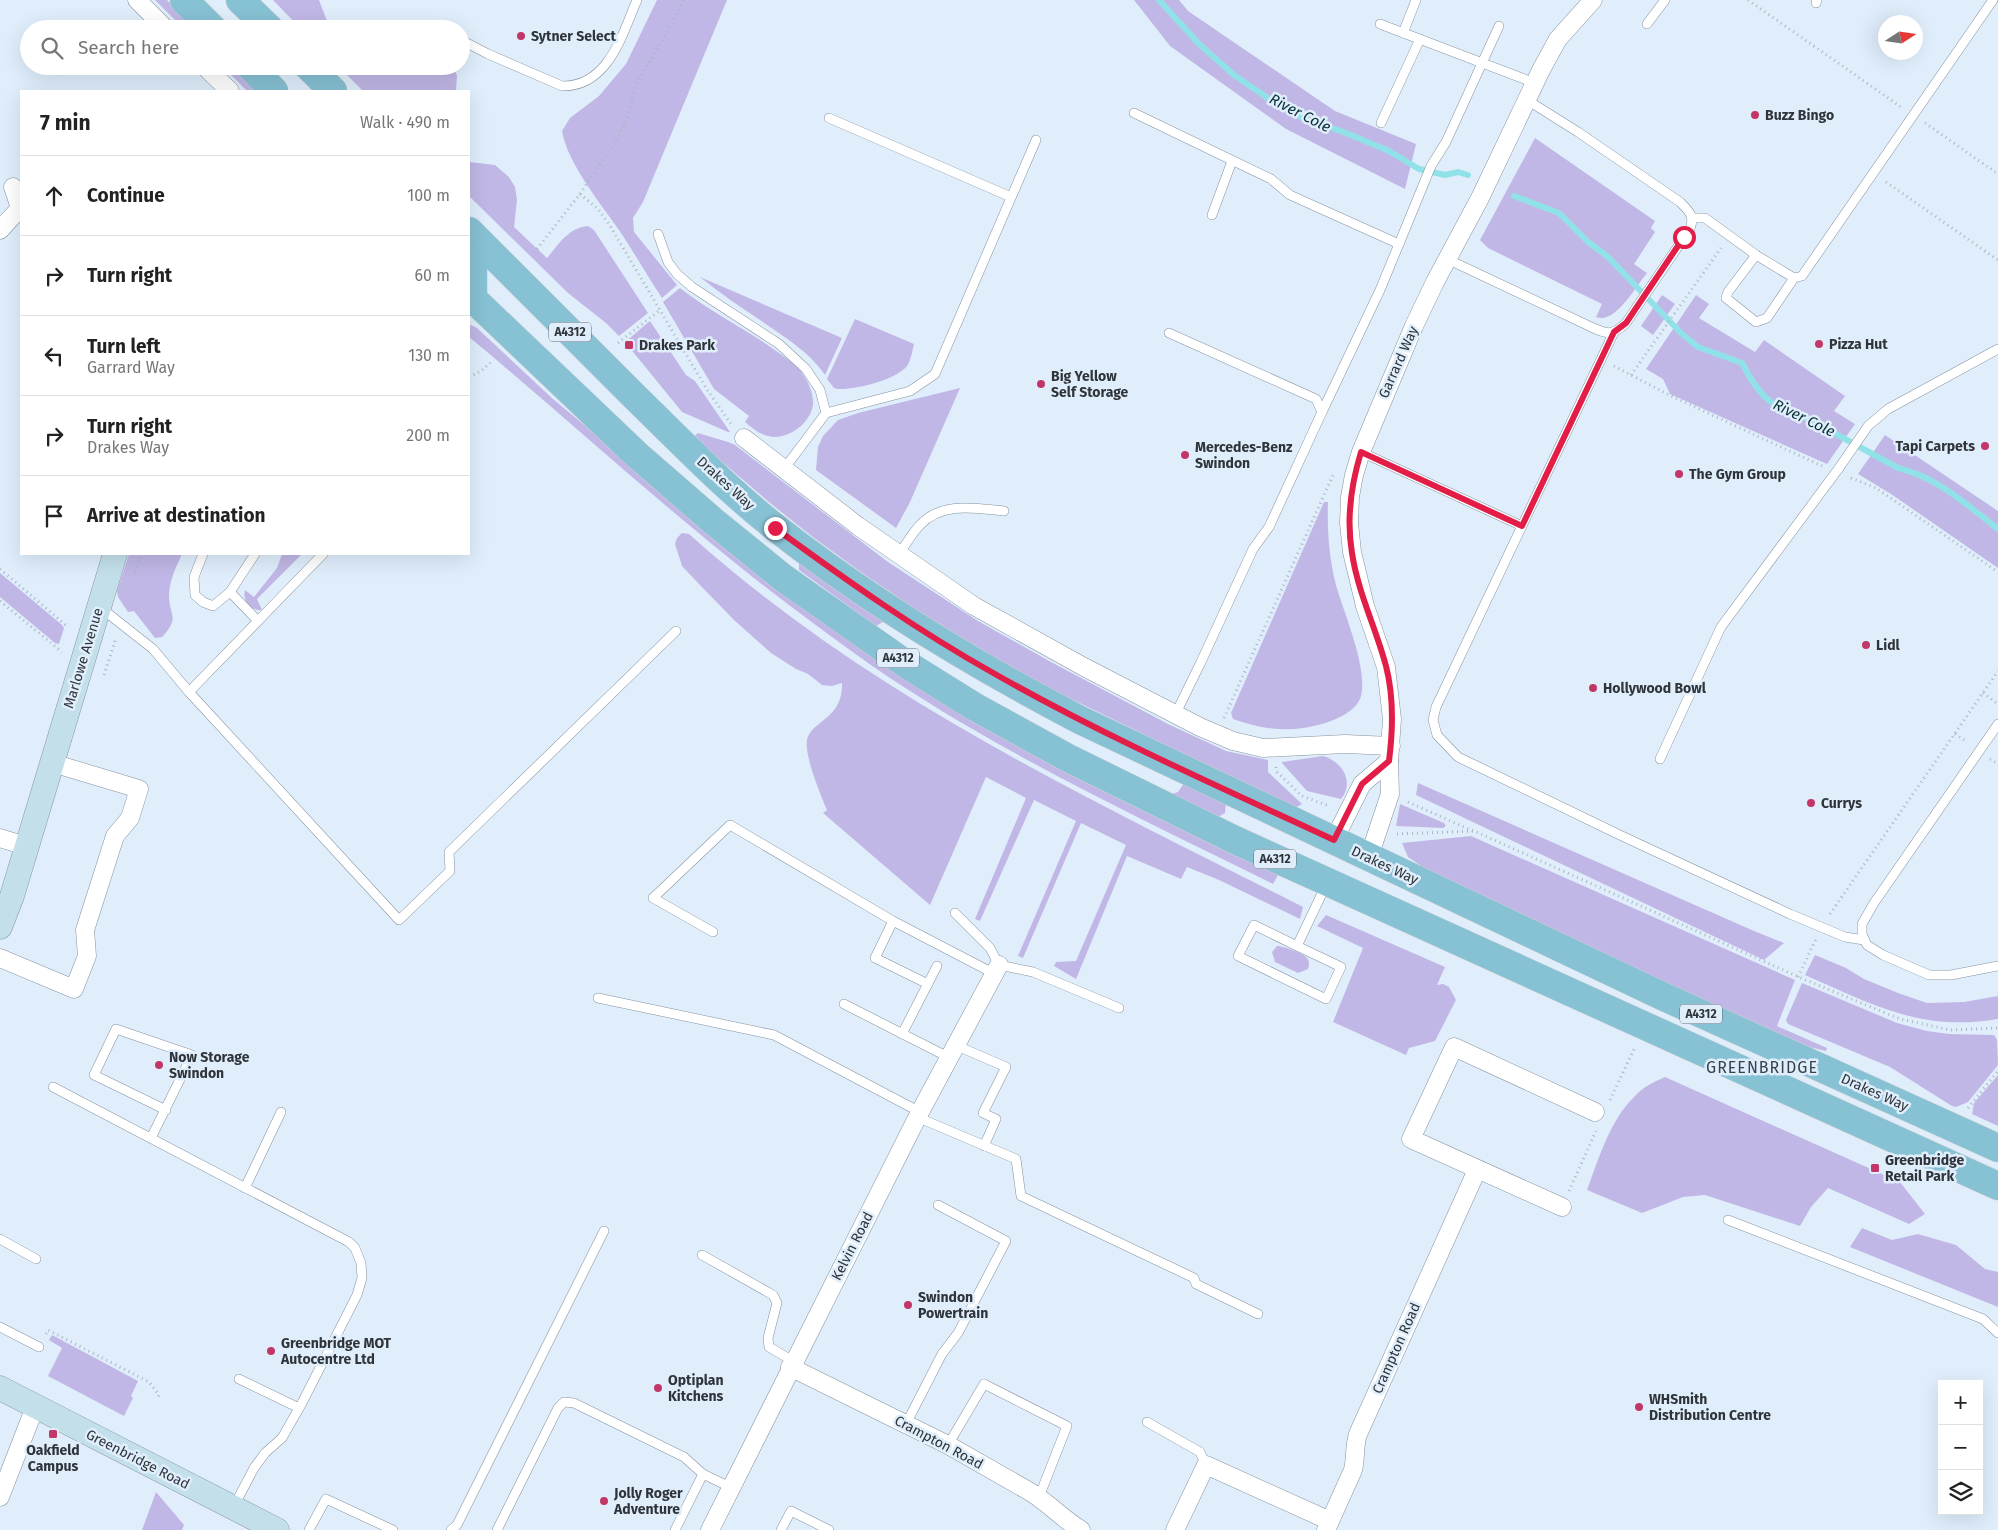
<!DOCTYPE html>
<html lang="en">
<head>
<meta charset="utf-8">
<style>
  :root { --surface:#fff; --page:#f6f6f6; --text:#222; --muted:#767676; --line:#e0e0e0 }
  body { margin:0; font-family:"Fira Sans",sans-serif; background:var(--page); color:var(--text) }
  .controls { position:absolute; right:15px; bottom:15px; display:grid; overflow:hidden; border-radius:0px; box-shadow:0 5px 20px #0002 }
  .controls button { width:45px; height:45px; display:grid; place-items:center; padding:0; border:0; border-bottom:1px solid var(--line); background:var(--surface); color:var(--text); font:25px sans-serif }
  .compass { position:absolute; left:1878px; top:15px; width:45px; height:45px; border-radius:50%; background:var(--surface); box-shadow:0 5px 20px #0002; rotate:78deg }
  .stop { position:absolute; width:15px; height:15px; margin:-11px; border:4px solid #e11d48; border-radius:50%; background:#fff }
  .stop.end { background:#e11d48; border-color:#fff; box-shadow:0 1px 5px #0008 }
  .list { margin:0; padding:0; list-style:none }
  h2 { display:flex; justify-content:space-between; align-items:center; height:65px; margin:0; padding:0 20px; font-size:21px }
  h2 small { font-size:16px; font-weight:400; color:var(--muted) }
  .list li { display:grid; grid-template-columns:32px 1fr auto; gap:15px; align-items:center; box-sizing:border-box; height:80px; padding:0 20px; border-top:1px solid var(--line) }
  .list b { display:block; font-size:19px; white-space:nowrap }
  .list p { margin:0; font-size:16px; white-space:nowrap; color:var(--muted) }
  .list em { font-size:16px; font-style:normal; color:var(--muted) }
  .icon { flex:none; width:28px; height:28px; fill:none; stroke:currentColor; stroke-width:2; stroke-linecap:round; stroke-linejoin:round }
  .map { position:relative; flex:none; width:1998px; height:1530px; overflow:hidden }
  .search { position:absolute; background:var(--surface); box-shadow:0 5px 20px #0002; left:20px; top:20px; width:450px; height:55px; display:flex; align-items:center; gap:12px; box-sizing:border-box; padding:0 18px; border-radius:28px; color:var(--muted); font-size:19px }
  .panel { position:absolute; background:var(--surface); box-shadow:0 5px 20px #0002; left:20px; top:90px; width:450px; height:465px; border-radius:0px }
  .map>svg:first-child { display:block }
</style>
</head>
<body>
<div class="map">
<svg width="1998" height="1530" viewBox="0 0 1998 1530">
  <rect width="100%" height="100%" fill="#e0eefc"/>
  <g fill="#c1b7e6">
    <path d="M155 0H167L196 29H184Z"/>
    <path d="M273 0H319L330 29H301Z"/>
    <path d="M657 0H727L643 202 633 218 634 232 677 285 662 298C648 277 635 254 621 233 602 205 568 165 562 131L570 118 599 96 626 64Z"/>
    <path d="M1134 0H1179L1188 11 1335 111 1416 144 1405 189 1286 129 1170 46Z"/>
    <path d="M222 66H234L259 91H247Z"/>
    <path d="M338 66H452L457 75 456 91H363Z"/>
    <path d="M1535 138 1655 221 1651 228 1655 232 1634 264 1647 273C1636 286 1615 325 1596 317L1602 304 1488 248 1480 240Z"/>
    <path d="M469 162 495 165 509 177 515 187 517 200 514 227 547 258C559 244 568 228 588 226L594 230 648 313 619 336 606 323 568 293 469 196Z"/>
    <path d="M700 277 842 338 825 375C809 351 784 337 760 320 740 307 720 293 700 277Z"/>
    <path d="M680 288C708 310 740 326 769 346 780 354 794 362 802 373 808 381 814 394 813 405 810 424 787 441 768 436 759 434 752 428 745 422L749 416 714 389 663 302Z"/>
    <path d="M1662 295 1675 304 1653 335 1641 326Z"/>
    <path d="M1696 295 1709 304 1699 318 1755 352 1764 340 1845 396 1834 411 1855 424 1827 464 1670 394 1663 379 1646 369Z"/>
    <path d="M855 319 914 344C912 352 911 360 907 366 896 380 855 390 838 389L834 388 827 379Z"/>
    <path d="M650 321 686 375 695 381 730 432H728L682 412 625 342Z"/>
    <path d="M469 324 477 328 553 399 750 562 1279 873 1273 884C1136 816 995 751 868 663 807 620 747 574 689 525 615 464 543 398 469 337Z"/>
    <path d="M960 388 910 502 896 528 816 470 818 447 823 436 838 420 858 413Z"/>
    <path d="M698 433 728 442 735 445 888 562 978 621 1051 662 1168 724 1226 751 1268 760V772L1302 804 1295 808 1022 675 973 648 865 575 814 538 770 503 693 437Z"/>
    <path d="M1885 435 1998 511V568L1891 494 1858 474Z"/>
    <path d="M1324 502H1328C1327 530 1329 558 1336 585 1344 614 1368 667 1361 696 1357 711 1336 720 1322 724 1291 733 1263 730 1233 719L1231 713Z"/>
    <path d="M682 533 689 534C870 697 1088 798 1303 907L1300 919 1219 880 1187 867 1181 879 1127 856 1076 979 1054 966 1056 962 1076 961 1126 845 1081 823 1023 958 1018 956 1076 821 1034 800 980 921 975 919 1026 798 986 777 930 905 823 813 827 810C821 796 804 755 807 740 811 720 843 720 842 683L832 686 822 685 808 674 796 669 771 653 734 620 698 583 682 566 675 544 677 538Z"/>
    <path d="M129 554H182C176 567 169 581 169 597 170 617 180 618 162 637L155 638 134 611 128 612 118 597 117 591Z"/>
    <path d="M282 554H302L257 599 262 610C251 611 242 601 245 590L254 597 277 568Z"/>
    <path d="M801 562 883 618V622L876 626 799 570V564Z"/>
    <path d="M0 573 62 625 64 628 59 644 55 643 0 597Z"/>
    <path d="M1323 756C1342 761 1355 782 1341 799L1307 791 1282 763V762Z"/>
    <path d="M1184 783 1226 802 1225 813 1218 817 1171 794 1178 792Z"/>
    <path d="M1418 783 1754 931 1784 943 1764 960 1416 795Z"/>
    <path d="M1400 804 1444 823 1446 826 1443 828 1396 826Z"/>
    <path d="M1471 836 1795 980 1777 1026 1827 1048 1826 1051 1792 1043 1424 868 1408 857 1402 843Z"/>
    <path d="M1326 915 1445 967 1437 985 1443 984 1449 987 1456 1000 1435 1041 1409 1048 1406 1055 1333 1022 1363 948 1317 926Z"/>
    <path d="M1277 946C1283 946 1303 953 1307 958 1310 961 1309 966 1308 969L1298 973 1275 962 1272 952Z"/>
    <path d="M1815 955 1846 968 1864 979 1898 993 1927 1003 1964 1002 1998 996V1019C1922 1032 1873 1005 1805 975Z"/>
    <path d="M1802 983 1897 1023 1927 1031 1949 1034 1994 1035 1997 1040 1998 1065 1968 1102 1956 1107 1952 1106 1890 1067 1788 1024 1786 1020Z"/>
    <path d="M1998 1075V1126L1972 1114 1974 1103Z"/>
    <path d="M1665 1077 1900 1182 1925 1214 1909 1224 1828 1188 1811 1207 1800 1226 1705 1195 1683 1197 1642 1213 1587 1190C1599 1158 1610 1120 1635 1096 1643 1087 1654 1082 1665 1077Z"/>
    <path d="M1862 1228 1892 1240 1918 1234 1956 1245 1985 1269 1998 1272V1307L1850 1247Z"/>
    <path d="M52 1335 138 1381 131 1396 133 1398 124 1416 48 1376 62 1348 49 1340Z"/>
    <path d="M156 1492 184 1525 182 1530H142Z"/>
  </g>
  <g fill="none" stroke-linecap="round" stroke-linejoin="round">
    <g stroke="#91e2e8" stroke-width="6">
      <path d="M1159 0 1199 44 1234 75 1278 105 1309 121 1341 131 1389 151 1419 169 1445 175 1458 172 1468 175"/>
      <path d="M1514 196 1559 213 1588 242 1607 256 1681 333 1698 347 1742 363C1758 394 1770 408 1805 417L1898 468C1937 477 1967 505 1998 529"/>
    </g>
    <defs>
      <g id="lane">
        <path d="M1816 3 1817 0"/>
        <path d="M1380 24 1535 83"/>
        <path d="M1647 24 1665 0"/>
        <path d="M1403 33 1416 0"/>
        <path d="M461 40 488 54 562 86C608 87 622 35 637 0"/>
        <path d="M1134 113 1271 179 1290 195 1399 244 1380 290 1322 412"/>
        <path d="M829 118 1011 197"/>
        <path d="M1381 123 1420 39"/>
        <path d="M1212 215 1232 161"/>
        <path d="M1692 218H1705L1756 255 1794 278 1802 276 1993 0"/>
        <path d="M658 234 668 262 677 274 692 287 779 344 806 369 820 390 826 413"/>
        <path d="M1399 244 1431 166 1446 142 1499 26"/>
        <path d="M1756 255 1728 292 1726 298 1756 322 1767 318 1794 278"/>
        <path d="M1447 259 1587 325C1604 333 1611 338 1626 323L1690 229C1695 216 1689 211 1680 202L1578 132 1527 100"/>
        <path d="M1614 332 1436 707 1433 720 1437 735 1458 757 1624 837 1790 914 1845 937 1864 940"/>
        <path d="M1169 333 1316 399 1322 412 1269 527 1253 549 1201 662 1175 715"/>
        <path d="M1361 452 1522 526"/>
        <path d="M784 469 826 413 910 391 935 374 1036 140"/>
        <path d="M203 554 194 577 195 595 203 602 213 606 230 592 255 554"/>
        <path d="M899 555C905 545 911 535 919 526 941 501 975 508 1004 511"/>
        <path d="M230 592 257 620"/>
        <path d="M101 608 153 649 189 692 399 920 450 871 449 852 676 631"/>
        <path d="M189 692 323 554"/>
        <path d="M1998 724 1874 903 1862 924V934L1867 945 1883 955 1929 975H1951L1998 966"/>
        <path d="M1660 759 1721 627 1839 468 1868 426 1888 409 1998 349"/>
        <path d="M955 913 990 948 999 965 1033 972 1119 1008"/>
        <path d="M893 921 875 958 928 984"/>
        <path d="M713 932 653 898 730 825 893 921 993 973"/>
        <path d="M1297 946 1341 967 1326 999 1238 956 1254 925 1297 946 1326 885"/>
        <path d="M598 998 774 1035 920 1112"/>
        <path d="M844 1004 948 1057"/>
        <path d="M902 1034 937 966"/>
        <path d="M955 1045 1006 1067 983 1113 996 1119 984 1146"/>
        <path d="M53 1087 349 1242 355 1248 361 1263 362 1278 357 1295 302 1403 282 1438 265 1453 254 1468 233 1508"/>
        <path d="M917 1117 1016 1159 1021 1196 1194 1278 1196 1284 1258 1314"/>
        <path d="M151 1138 192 1055 116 1029 94 1075 166 1110"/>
        <path d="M245 1188 281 1112"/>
        <path d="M1728 1220 1983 1319 1998 1333"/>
        <path d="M0 1239 36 1259"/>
        <path d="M702 1255 773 1295 777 1303 768 1338 769 1347 793 1361"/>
        <path d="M0 1327 39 1347"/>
        <path d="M239 1379 299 1408"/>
        <path d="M1147 1422 1200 1452 1206 1465"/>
        <path d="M906 1424 942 1354 958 1333 1006 1241 938 1205"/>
        <path d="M948 1445 984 1384 1067 1426 1039 1497"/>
        <path d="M703 1474 732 1488"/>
        <path d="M309 1530 326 1499 393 1530"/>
        <path d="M451 1530 457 1525 604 1231"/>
        <path d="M497 1530 558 1408 564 1402 574 1403 684 1457 703 1474 675 1530"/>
        <path d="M781 1530 791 1511 829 1530"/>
      </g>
      <g id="street">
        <path d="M137 0 166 29"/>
        <path d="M204 66 230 91"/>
        <path d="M0 230 20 208 13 187"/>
        <path d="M744 438 858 526 974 606 1084 667 1200 727 1233 741 1263 748 1345 744 1391 746"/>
        <path d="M0 838 26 846"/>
        <path d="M1334 840 1362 784 1389 761"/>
        <path d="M1369 857 1390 794 1389 761 1392 719 1386 667 1365 606 1352 552 1349 523 1350 497 1354 475 1361 452 1414 326 1435 282 1480 198 1541 70 1558 39 1593 0"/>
        <path d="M0 958 74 989 87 956 85 930 115 836 130 818 139 789 52 763"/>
        <path d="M1562 1207 1411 1139 1454 1047 1595 1112"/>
        <path d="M790 1367 948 1445 1027 1490C1047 1501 1061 1518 1081 1530"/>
        <path d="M0 1497 35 1407"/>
        <path d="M710 1530 920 1112 999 965"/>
        <path d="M1175 1530 1206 1465 1330 1521"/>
        <path d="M1326 1530 1353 1470C1356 1458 1354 1446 1358 1434L1477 1170"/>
      </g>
      <g id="secondary">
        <path d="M0 927 12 896 115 554"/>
        <path d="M0 1388 277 1530"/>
      </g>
      <g id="primary">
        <path d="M184 0 213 29"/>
        <path d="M240 0 270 29"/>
        <path d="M250 66 274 91"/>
        <path d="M308 66 333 91"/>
        <path d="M469 231C523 285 577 339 631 393 678 439 724 487 776 528 870 602 973 664 1080 720L1662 996 1998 1148"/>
        <path d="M469 261 473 266V299"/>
        <path d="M469 295 637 455 713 521 782 577 906 664 975 707 1068 758 1235 840 1998 1186"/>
      </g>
    </defs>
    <use href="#lane" stroke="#85929f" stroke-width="10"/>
    <use href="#street" stroke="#85929f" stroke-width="19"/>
    <use href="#secondary" stroke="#85929f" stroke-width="25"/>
    <use href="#primary" stroke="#d1d2d3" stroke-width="29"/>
    <g stroke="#aab6c1" stroke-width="3" stroke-dasharray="1 4" stroke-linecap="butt">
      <path d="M1748 0 1901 107"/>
      <path d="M1925 123 1998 174"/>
      <path d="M1886 182 1998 260"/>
      <path d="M580 194 598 209 609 224 706 388 731 424"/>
      <path d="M537 249 580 194 620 134 628 115 636 84 668 31 684 0"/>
      <path d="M618 343 660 310"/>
      <path d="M1614 366 1669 395 1822 466"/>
      <path d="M1631 375 1721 248"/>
      <path d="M469 377 481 371 492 361"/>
      <path d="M1851 478 1876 488 1998 572"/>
      <path d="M0 569 68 627"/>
      <path d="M135 572 142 554"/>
      <path d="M0 601 62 652"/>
      <path d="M104 675 116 638"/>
      <path d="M1983 693 1998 704"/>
      <path d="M1224 718 1333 475"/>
      <path d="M1955 734 1967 742"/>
      <path d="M1990 759 1998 764"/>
      <path d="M1276 767 1277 772 1302 796 1329 806"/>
      <path d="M1408 802 1473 831"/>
      <path d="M1397 834 1474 831 1801 978 1900 1019 1951 1030 1998 1028"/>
      <path d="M1830 914 1998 671"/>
      <path d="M1798 977 1816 939"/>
      <path d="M1610 1100 1635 1047"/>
      <path d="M1968 1108 1998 1071"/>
      <path d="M1569 1191 1596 1131"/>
      <path d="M46 1334 48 1330 149 1382 159 1395 157 1400"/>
    </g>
    <use href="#lane" stroke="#fff" stroke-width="9"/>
    <use href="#street" stroke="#fff" stroke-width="18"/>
    <use href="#secondary" stroke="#c3e0ea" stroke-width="24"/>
    <use href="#primary" stroke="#87c1d4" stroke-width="28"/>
  </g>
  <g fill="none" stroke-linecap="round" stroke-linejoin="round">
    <path stroke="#e11d48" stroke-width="6" d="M775 528C846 580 918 631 995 674 1104 736 1220 787 1334 840L1362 784 1389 761C1393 730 1394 697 1386 666 1376 628 1358 593 1352 553 1346 518 1351 485 1361 452L1522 526 1614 332 1626 323 1684 237"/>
  </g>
  <g fill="#c23668" stroke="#e0eefc" stroke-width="2">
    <circle cx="521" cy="36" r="5"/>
    <circle cx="1755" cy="115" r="5"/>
    <circle cx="1819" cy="344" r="5"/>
    <rect x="624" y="340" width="10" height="10" rx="2.5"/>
    <circle cx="1041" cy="384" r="5"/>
    <circle cx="1985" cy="446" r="5"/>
    <circle cx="1185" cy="455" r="5"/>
    <circle cx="1679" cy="474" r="5"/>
    <circle cx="1866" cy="645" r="5"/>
    <circle cx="1593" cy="688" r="5"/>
    <circle cx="1811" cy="803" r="5"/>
    <circle cx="159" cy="1065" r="5"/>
    <rect x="1870" y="1163" width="10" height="10" rx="2.5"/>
    <circle cx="908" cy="1305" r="5"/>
    <circle cx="271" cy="1351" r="5"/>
    <circle cx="658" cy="1388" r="5"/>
    <circle cx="1639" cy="1407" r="5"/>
    <rect x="48" y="1429" width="10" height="10" rx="2.5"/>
    <circle cx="604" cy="1501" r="5"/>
  </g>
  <g text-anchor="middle" stroke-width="5" stroke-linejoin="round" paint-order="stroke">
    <g fill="#e0eefc" stroke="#636c74" stroke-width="1">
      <rect x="549" y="322.5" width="42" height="19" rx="4"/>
      <rect x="877" y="648.5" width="42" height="19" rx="4"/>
      <rect x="1254" y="849.5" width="42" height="19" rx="4"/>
      <rect x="1680" y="1004.5" width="42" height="19" rx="4"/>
    </g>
    <g font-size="12" font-weight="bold" fill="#2e3439">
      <text x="570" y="336">A4312</text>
      <text x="898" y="662">A4312</text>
      <text x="1275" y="863">A4312</text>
      <text x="1701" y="1018">A4312</text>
    </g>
    <g font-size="14" font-weight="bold" fill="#2e3439" stroke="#e0eefc" text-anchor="start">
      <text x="531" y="41">Sytner Select</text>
      <text x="1765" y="120">Buzz Bingo</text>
      <text x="1829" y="349">Pizza Hut</text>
      <text x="639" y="350">Drakes Park</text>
      <text x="1051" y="381">Big Yellow<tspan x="1051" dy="16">Self Storage</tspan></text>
      <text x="1975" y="451" text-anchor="end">Tapi Carpets</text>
      <text x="1195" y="452">Mercedes-Benz<tspan x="1195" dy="16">Swindon</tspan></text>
      <text x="1689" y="479">The Gym Group</text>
      <text x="1876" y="650">Lidl</text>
      <text x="1603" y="693">Hollywood Bowl</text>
      <text x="1821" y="808">Currys</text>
      <text x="169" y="1062">Now Storage<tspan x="169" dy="16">Swindon</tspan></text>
      <text x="1885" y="1165">Greenbridge<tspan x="1885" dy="16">Retail Park</tspan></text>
      <text x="918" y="1302">Swindon<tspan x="918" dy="16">Powertrain</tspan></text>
      <text x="281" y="1348">Greenbridge MOT<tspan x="281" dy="16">Autocentre Ltd</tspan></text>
      <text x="668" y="1385">Optiplan<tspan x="668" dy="16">Kitchens</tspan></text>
      <text x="1649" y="1404">WHSmith<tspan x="1649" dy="16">Distribution Centre</tspan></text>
      <text x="53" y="1455" text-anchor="middle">Oakfield<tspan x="53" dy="16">Campus</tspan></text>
      <text x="614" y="1498">Jolly Roger<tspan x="614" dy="16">Adventure</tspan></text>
    </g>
    <g font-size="14" fill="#2e3439" stroke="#e0eefc">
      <text transform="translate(1398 362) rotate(-66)" y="5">Garrard Way</text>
      <text transform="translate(726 483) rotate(42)" y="5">Drakes Way</text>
      <text transform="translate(83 658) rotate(-73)" y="5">Marlowe Avenue</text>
      <text transform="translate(1385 865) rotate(25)" y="5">Drakes Way</text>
      <text transform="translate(1875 1092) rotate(24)" y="5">Drakes Way</text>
      <text transform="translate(852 1246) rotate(-63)" y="5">Kelvin Road</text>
      <text transform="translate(1396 1348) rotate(-66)" y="5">Crampton Road</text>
      <text transform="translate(939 1442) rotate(28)" y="5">Crampton Road</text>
      <text transform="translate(138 1459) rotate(27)" y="5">Greenbridge Road</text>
    </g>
    <g font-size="15" font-style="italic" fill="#063033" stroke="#e0eefc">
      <text transform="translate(1300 113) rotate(27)" y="5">River Cole</text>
      <text transform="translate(1804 418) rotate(26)" y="5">River Cole</text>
    </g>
    <g font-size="16" letter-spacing="1" fill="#37424e" stroke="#e0eefc">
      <text x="1762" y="1073">GREENBRIDGE</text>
    </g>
  </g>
</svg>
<div class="controls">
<button>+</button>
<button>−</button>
<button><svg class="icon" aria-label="layers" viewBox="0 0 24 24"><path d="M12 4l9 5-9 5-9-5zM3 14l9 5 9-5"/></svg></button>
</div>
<svg class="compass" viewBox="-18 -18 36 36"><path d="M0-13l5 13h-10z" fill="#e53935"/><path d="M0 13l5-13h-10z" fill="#767676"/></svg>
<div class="stop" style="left:1684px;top:237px"></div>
<div class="stop end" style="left:775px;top:528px"></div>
<div class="search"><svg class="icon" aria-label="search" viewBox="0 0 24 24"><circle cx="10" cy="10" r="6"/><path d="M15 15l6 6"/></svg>Search here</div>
<section class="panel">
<h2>7 min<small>Walk · 490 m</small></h2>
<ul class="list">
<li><svg class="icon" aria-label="ahead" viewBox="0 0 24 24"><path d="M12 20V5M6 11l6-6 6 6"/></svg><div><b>Continue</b></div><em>100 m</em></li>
<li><svg class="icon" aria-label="right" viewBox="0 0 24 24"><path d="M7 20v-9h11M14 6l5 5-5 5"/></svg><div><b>Turn right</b></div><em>60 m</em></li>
<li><svg class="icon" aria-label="left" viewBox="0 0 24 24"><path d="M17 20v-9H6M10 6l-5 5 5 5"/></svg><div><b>Turn left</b><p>Garrard Way</p></div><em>130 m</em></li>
<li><svg class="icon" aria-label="right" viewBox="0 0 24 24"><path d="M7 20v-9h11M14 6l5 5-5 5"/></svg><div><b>Turn right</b><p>Drakes Way</p></div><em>200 m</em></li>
<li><svg class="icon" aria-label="arrive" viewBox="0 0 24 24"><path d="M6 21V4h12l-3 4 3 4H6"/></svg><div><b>Arrive at destination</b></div></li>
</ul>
</section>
</div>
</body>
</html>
